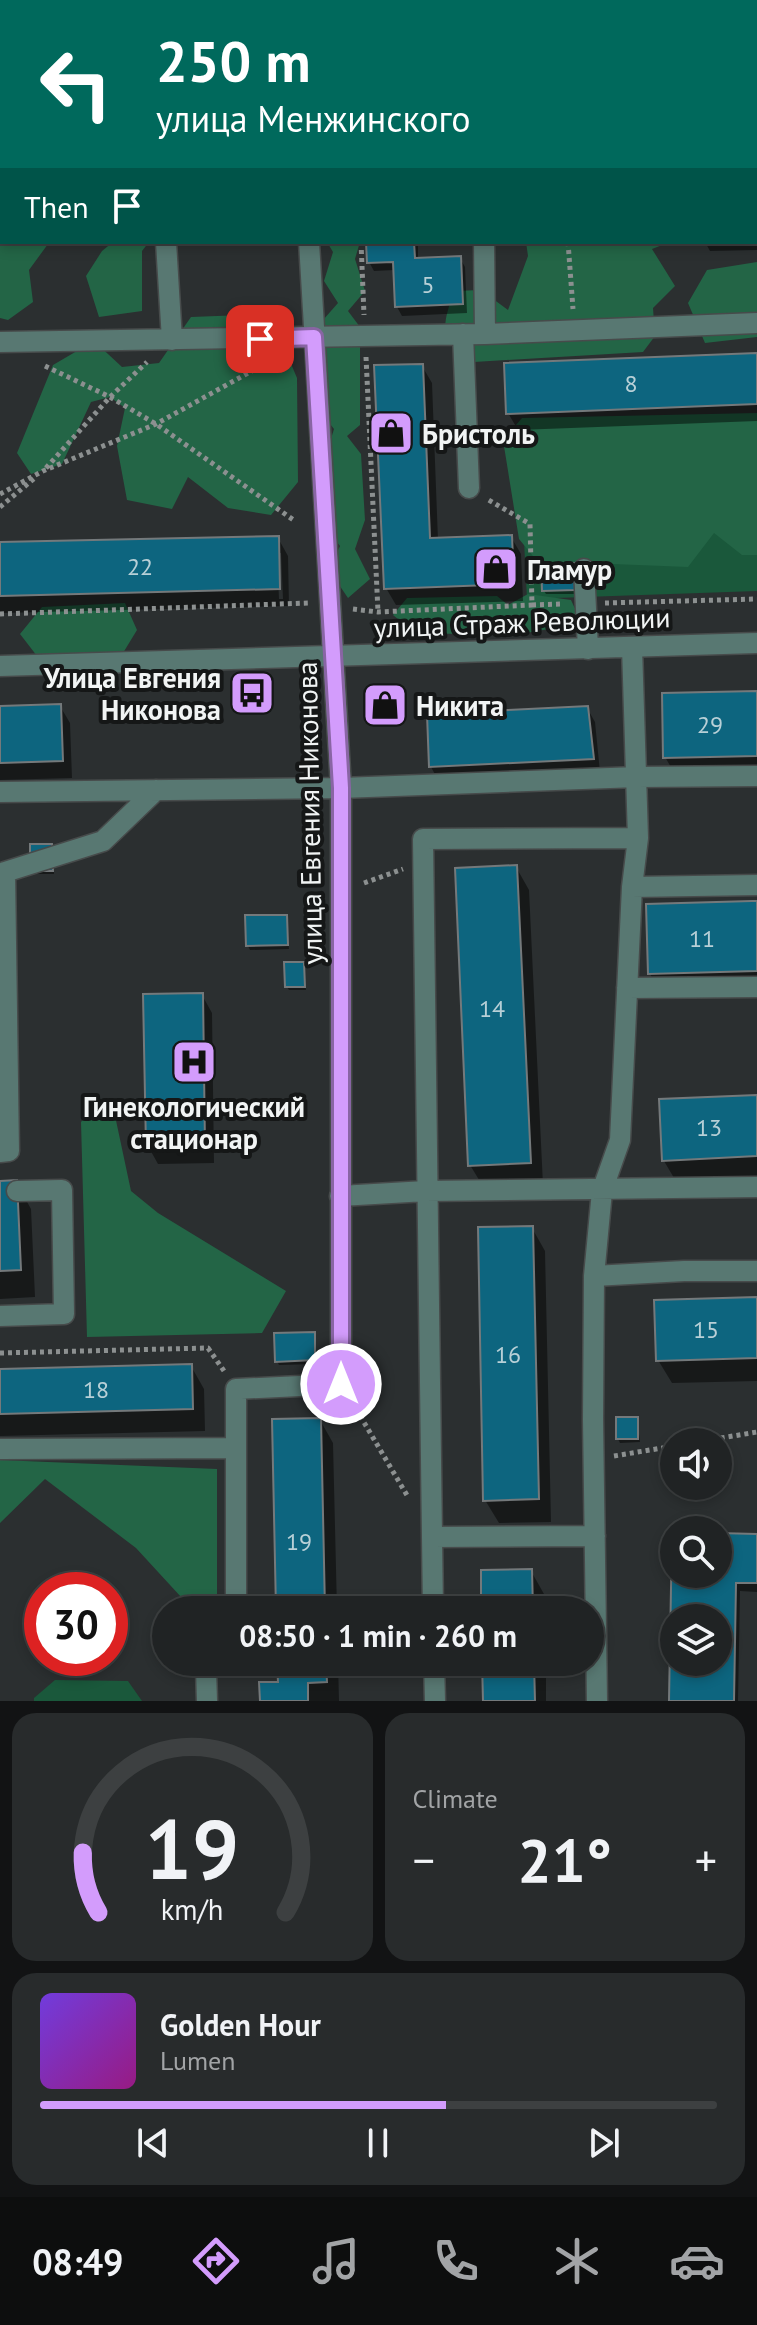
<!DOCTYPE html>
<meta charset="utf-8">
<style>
:root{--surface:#202324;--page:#282b2c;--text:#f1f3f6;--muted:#a2a4a6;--line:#3d4041;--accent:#d39cfc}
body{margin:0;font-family:"PT Sans",sans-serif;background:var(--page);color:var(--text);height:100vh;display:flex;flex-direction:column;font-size:30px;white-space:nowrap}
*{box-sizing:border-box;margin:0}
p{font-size:26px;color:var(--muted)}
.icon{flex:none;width:44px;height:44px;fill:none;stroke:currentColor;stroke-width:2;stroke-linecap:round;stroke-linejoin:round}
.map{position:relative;height:1701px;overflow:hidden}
.sheet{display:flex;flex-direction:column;gap:12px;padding:12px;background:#121314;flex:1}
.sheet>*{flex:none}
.guide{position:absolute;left:0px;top:0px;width:758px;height:244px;box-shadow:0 4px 12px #0003,0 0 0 2px var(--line);background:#00695c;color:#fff;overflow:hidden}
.buttons{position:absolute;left:660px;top:1428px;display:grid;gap:16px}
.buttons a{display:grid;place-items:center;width:72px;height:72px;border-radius:50%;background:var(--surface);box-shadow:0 4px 12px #0003,0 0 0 2px var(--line);font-size:40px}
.speed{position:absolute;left:24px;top:1572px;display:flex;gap:16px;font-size:40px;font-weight:700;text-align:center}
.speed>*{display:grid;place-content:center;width:104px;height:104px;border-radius:50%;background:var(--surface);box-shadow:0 4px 12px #0003,0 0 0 2px var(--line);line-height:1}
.speed .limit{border:12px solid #d22;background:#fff;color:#111}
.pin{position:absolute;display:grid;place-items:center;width:68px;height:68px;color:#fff;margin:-34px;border-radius:16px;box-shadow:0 4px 12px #0006}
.me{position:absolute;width:88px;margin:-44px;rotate:0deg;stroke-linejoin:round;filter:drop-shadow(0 0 6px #0008)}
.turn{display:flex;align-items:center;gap:28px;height:168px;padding:0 24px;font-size:36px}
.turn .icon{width:104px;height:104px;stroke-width:2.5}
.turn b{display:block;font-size:56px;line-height:68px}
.then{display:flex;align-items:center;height:76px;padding:0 24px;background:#0003;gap:16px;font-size:30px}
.big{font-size:60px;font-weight:700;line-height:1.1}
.sheet .tile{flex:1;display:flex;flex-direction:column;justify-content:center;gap:12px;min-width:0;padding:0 28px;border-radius:24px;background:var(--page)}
.sheet .dial{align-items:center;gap:0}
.dial svg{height:208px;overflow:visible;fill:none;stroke:var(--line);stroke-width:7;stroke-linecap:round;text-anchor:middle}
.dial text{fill:var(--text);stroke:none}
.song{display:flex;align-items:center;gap:24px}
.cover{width:96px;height:96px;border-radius:12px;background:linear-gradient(135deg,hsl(260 70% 55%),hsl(310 70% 35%))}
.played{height:8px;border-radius:4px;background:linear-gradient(90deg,var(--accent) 60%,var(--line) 60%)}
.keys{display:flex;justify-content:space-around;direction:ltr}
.heat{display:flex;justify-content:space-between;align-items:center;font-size:44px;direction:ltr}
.sheet .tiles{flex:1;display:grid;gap:12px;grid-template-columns:1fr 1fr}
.tile:last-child{grid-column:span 2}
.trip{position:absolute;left:152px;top:1596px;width:452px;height:80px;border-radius:40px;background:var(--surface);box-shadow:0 4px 12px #0003,0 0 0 2px var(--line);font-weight:700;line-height:80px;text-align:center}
.menu{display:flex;height:128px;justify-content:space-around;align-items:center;background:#0d0e0e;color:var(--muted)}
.menu .icon{width:56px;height:56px}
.menu .selected{color:var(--accent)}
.menu b{font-size:36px;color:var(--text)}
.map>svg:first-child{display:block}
.green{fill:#1a583b}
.forest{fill:#236546}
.shadow{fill:#0007;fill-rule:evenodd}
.building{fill:#0d657f;stroke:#74797b;stroke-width:2;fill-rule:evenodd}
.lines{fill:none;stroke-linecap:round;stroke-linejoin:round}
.minor-casing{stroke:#474b4b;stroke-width:23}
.path{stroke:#8c9090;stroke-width:5;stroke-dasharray:4 4;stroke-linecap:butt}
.minor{stroke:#587872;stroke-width:20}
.route-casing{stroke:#8965a4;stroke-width:20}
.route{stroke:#d39cfc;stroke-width:14}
.labels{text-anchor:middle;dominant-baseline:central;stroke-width:8;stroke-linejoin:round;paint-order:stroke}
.number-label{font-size:24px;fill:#b8d0d7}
.poi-label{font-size:28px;font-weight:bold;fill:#f1f4f4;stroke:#151717;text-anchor:start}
.street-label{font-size:28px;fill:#f1f4f4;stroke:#151717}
</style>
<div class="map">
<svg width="757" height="1701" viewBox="0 0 757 1701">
<rect width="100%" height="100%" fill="#2b2f30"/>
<path class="green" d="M757,418V591L527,599L518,425Z
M55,1680L128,1681L142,1701H34V1698Z"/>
<path class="forest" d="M0,188L2,242L48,244L29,270L33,302L8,320L0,318Z
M113,242H149L142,251V311L99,317L86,276L102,251Z
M327,242H360L355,259L365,291L348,311L360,327V425L347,436L361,454L365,520L355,549L370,579L348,598L329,570L340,546L326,528L325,458L334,429L323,415L316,328L338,303L324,281L333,252Z
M526,242H670L652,249L675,286L653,308L655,336L643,352L474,362C439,337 441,330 454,291L481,290L508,310L528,256Z
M757,262V337L705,343L688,303L707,270Z
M270,314L297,378L298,482L271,515L228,508L188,477L172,509L127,500L117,446L125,408L110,397L91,402L62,464L31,474L17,453L53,365L94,341L122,367L159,363L191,317Z
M757,413V555H742L714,533L688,567L537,561L519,539L503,440L522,418Z
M528,594L571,600L577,613L566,626L526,633L515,623L496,633L473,622L460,634L415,633L393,615L407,598L497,596L508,605Z
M125,603L137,630L123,653L37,656L20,634L42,607Z
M95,1107L114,1111L131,1191L158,1213L286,1291L262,1333L87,1337L81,1122Z
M0,1460L217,1469V1610H193L136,1548L45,1479L0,1523Z"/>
<path class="shadow" d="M0,0H25L2,2L0,31Z
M129,0L138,2H108Z
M581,0H608V2H581Z
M756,34L757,250L710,251L705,242H756Z
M0,118H2V146L0,145Z
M368,242H418V260L460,258L465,267L467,313L402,316L397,307L395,270L374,271L369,262Z
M507,242H556V245L509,246Z
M757,355V421L518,430L508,413Z
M422,366L432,383L438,540L511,537L521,554L523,601L396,605L386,588Z
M278,538L288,556L289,606L0,613V544ZM277,553H281L283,599H279Z
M573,565L576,594H546L544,591Z
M757,693V773L675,774L665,757Z
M393,702L395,717L381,716L379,712Z
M60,706L70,723L72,778L0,780V708Z
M587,708L595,722L600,772L438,780L431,767L429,716Z
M54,850V874H35L32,870Z
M516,867L529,890L543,1185L484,1188L470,1165Z
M757,903V994L663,997L650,974Z
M286,917L289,949L250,950L248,946Z
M303,964L306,990H289L287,987Z
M202,995L212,1013L214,1163L158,1164L148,1146Z
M757,1097V1180L677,1183L664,1161Z
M16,1182L31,1209L35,1297L0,1299V1183Z
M532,1228L545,1251L551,1522L499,1523L485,1500Z
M757,1299V1381L672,1383L658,1360Z
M314,1334L317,1364L279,1365L277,1361Z
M191,1366L204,1389L205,1431L0,1436V1371Z
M637,1419L640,1442L620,1443L618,1439Z
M320,1420L333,1443L337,1610H278Z
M718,1535L757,1536V1592L740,1591L738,1701H671L674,1574H718ZM674,1618H718V1662H674Z
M531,1571L544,1594V1610H483Z
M279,1662H338L339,1701H262L280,1683Z
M485,1662H546V1701H485Z"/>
<path class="building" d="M500,0H550V2H500Z
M757,31V233H756V31Z
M366,242H414L415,258L461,256L463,304L395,307L393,262L367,263Z
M757,353V404L506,414L504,363Z
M423,364L430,538L512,535L514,584L384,589L374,365Z
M279,536L280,589L0,596V542Z
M574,563L575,590L542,591L541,564Z
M757,691V756L663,758L662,693Z
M378,699L394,700V713H377Z
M61,704L63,761L0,763V706Z
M588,706L594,759L429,767L427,714Z
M30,844H52L53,871H30Z
M517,865L531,1163L468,1166L455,868Z
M752,901H757V971L648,974L646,904Z
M245,915H287L288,945L246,946Z
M284,962H304L305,987H285Z
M203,993L205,1146L146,1147L143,994Z
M757,1095V1156L662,1161L659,1099Z
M17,1180L21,1270L0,1271V1181Z
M533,1226L539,1499L483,1501L478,1227Z
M757,1297V1358L656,1361L654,1300Z
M315,1332V1360L275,1362L274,1333Z
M192,1364L193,1409L0,1414V1369Z
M616,1417H638V1439H616Z
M321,1418L325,1610H276L272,1419Z
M672,1532H674V1574H718V1533L757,1534V1583H736L734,1701H669ZM674,1618H718V1662H674Z
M532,1569L533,1610H481V1570Z
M277,1662H326L327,1682L308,1683V1701H260L259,1682H278Z
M482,1662H534L535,1701H483Z"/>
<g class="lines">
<g class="minor-casing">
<path id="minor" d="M155,0V2
M297,0V2
M464,0V2
M684,0L685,2
M56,2L58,0
M0,66L2,63
M166,242L172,340
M484,242L485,334
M463,334L469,488
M0,342L485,334L757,323
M584,569L588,649
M0,666L757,643
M0,792L341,788L637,777L757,776
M632,887L757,885
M627,988L757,987
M0,1152L9,1151L5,872L103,841L156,790
M340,1196L426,1191L757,1187
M594,1276L684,1271H757
M0,1316L64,1314L62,1190L17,1191
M0,1449L236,1448
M432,1537L423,839L638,838
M236,1610V1389L341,1384V788L309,242
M433,1610L432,1537L595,1536
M434,1662L435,1701
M207,1701L206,1669L212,1662
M597,1701L593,1419L594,1276L602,1191L620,1140L632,887L638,838L632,647"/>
</g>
<path class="path" d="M351,0V2
M740,0L743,2
M712,2L714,0
M756,12L757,13
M361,242L364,315
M568,242L573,309
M366,357L378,612
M45,366L110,397L156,424L295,521
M46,468L110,397L147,362
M0,494L43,471L156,424L268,362
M0,507L36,477
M605,603L757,599
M532,605L563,604
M353,609L378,612L532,605L530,524L487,499
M0,614L308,603
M364,883L403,869
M0,1353L208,1348L224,1371
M352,1402L408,1497
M697,1442L757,1432
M614,1456L674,1446"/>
<use href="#minor" class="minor"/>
</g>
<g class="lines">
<g class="route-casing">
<path id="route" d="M260,339L314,337L341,788V1384"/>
</g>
<use href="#route" class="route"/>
</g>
<defs>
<g id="shop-square" transform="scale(2.3)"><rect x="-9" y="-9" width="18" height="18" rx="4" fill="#d39cfc" stroke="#151717"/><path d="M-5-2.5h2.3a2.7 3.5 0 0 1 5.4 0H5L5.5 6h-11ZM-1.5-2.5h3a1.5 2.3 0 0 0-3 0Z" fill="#111"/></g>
<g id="bus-square" transform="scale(2.3)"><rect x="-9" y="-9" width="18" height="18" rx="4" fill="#d39cfc" stroke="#151717"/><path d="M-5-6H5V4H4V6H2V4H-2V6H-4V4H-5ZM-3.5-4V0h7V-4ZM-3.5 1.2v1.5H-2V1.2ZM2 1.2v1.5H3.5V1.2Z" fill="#111"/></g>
<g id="hospital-square" transform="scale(2.3)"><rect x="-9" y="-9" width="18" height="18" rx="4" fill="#d39cfc" stroke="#151717"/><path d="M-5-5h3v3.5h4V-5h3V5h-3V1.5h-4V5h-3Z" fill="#111"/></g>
</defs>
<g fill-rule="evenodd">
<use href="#shop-square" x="391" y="433"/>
<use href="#shop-square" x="496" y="569"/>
<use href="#bus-square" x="252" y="693"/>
<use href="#shop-square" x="385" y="705"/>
<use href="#hospital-square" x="194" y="1062"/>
</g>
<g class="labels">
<g class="number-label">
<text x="428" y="284">5</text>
<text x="631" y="383">8</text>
<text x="140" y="566">22</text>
<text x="710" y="724">29</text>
<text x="702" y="938">11</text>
<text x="492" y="1008">14</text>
<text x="709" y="1127">13</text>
<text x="706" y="1329">15</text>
<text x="508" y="1354">16</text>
<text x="96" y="1389">18</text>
<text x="299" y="1541">19</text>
</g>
<g class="poi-label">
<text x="422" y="433">Бристоль</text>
<text x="527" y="569">Гламур</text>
<text x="221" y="677" text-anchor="end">Улица Евгения<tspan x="221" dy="32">Никонова</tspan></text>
<text x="416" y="705">Никита</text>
<text x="194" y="1106" text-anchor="middle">Гинекологический<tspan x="194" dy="32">стационар</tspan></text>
</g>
<g class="street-label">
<text transform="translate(522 622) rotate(-2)">улица Страж Революции</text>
<text transform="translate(309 813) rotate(-91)">улица Евгения Никонова</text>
</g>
</g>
</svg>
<div class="buttons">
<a><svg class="icon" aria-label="sound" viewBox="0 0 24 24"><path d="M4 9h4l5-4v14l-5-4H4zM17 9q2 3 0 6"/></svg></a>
<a><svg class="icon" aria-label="search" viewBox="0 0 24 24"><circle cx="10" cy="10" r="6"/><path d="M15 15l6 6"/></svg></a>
<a><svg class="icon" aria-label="layers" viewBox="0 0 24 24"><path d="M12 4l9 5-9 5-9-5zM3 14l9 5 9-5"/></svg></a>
</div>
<div class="speed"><div class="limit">30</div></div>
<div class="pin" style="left:260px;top:339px;background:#d93025"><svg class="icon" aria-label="arrive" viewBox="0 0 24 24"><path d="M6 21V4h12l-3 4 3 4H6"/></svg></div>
<svg class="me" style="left:341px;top:1384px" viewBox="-20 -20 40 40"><circle r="17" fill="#d39cfc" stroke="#fff" stroke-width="3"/><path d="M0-11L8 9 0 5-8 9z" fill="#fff"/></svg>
<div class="trip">08:50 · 1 min · 260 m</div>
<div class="guide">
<div class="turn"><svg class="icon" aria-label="left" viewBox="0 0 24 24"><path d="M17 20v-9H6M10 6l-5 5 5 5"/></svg><div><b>250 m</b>улица Менжинского</div></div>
<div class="then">Then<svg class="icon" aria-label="arrive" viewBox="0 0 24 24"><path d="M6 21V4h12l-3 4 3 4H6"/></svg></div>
</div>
</div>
<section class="sheet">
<div class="tiles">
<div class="tile dial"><svg viewBox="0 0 100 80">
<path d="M14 69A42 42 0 1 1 86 69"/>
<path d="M14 69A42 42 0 0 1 8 46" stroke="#d39cfc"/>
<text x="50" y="56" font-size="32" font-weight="700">19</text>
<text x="50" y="72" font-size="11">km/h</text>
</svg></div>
<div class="tile"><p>Climate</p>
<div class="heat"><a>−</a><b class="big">21°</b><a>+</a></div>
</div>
<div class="tile">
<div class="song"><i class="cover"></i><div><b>Golden Hour</b><p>Lumen</p></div></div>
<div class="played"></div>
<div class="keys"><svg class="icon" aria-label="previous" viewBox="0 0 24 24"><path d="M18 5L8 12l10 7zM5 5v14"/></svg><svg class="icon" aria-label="pause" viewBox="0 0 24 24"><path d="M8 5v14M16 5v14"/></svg><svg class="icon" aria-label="next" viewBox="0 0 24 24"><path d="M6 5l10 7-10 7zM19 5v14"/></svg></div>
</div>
</div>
</section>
<nav class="menu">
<b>08:49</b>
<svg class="icon selected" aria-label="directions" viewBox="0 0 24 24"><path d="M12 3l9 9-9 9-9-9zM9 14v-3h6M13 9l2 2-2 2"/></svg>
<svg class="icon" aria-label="music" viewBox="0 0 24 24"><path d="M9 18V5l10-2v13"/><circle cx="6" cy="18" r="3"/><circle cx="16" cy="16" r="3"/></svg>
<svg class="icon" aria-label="phone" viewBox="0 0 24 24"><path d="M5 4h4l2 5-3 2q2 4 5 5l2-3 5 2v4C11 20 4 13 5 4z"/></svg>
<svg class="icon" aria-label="climate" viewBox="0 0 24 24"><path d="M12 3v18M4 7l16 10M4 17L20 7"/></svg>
<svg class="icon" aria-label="car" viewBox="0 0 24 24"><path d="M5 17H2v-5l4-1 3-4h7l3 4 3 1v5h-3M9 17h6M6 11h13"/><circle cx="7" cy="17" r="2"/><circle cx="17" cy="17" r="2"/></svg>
</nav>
